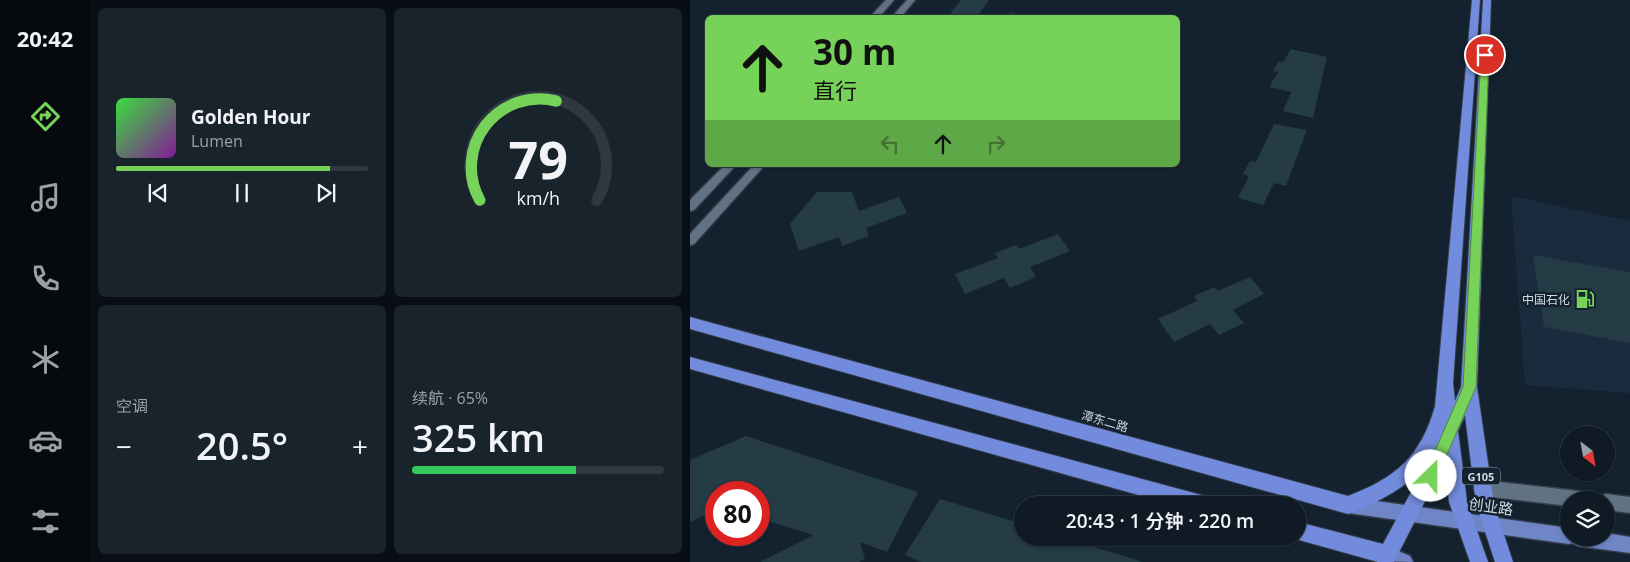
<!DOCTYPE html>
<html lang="zh">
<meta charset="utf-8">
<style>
:root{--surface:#0f1a24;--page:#18232c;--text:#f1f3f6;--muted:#9ba1a6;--line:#2f3841;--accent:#77d259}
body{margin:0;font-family:"Open Sans","Noto Sans SC",sans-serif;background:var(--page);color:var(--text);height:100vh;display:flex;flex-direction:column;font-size:19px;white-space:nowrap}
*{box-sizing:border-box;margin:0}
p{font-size:16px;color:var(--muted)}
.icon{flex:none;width:28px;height:28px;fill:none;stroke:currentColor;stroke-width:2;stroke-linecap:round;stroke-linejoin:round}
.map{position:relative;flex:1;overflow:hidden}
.details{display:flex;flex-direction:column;gap:8px;padding:8px;background:#080e14;width:600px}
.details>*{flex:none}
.guide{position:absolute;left:15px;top:15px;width:475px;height:152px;border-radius:8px;box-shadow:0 1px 4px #0004,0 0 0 1px var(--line);background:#77d259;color:#111;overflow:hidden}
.needle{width:32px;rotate:149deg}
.tools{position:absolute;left:870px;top:426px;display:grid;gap:10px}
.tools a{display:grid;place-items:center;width:55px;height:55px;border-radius:50%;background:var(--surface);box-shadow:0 1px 4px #0004,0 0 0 1px var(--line);font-size:25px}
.speed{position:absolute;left:15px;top:481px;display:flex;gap:10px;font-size:25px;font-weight:700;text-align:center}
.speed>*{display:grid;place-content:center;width:65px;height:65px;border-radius:50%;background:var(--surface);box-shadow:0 1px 4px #0004,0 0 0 1px var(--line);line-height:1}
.speed .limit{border:8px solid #d22;background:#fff;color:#111}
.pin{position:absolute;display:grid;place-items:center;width:42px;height:42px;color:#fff;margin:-21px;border:2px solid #fff;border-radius:50%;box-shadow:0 1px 5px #0007}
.me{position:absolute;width:55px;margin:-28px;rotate:23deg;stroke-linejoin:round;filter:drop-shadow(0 0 4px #0008)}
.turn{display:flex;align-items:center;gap:18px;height:105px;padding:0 25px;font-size:22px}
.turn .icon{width:65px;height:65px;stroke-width:2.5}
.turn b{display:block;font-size:35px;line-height:42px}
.lanes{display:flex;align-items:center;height:48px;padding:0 25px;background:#0003;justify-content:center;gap:25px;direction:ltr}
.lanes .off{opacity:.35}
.big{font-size:38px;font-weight:600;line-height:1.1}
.details .widget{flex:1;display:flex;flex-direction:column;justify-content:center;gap:8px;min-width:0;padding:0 18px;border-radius:8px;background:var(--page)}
.details .dial{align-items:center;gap:0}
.dial svg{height:130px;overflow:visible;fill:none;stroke:var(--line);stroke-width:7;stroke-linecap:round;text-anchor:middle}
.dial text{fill:var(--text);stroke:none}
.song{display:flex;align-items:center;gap:15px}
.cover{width:60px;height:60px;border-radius:8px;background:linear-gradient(135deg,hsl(120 70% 55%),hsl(290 70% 35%))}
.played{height:5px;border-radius:2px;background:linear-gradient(90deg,var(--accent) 85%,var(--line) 85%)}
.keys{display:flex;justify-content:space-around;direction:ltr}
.heat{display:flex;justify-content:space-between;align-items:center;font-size:28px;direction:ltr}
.charge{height:8px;border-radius:4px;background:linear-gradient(90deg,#34c759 65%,var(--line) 0)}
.details .tiles{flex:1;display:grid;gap:8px;grid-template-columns:repeat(2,1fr)}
.trip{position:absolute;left:324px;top:496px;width:292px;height:50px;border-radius:25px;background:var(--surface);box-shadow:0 1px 4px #0004,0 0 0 1px var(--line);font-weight:600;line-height:50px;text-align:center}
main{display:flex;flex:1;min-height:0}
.dock{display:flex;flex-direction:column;width:90px;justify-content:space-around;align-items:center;background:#060a0e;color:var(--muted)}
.dock .icon{width:35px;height:35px}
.dock .on{color:var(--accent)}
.dock b{font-size:22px;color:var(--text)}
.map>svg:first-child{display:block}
.built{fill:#182c3e}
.building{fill:#253b45}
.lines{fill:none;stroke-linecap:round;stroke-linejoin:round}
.tertiary-casing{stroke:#333c48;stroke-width:3}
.primary-casing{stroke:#333c48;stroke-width:3}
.trunk-casing{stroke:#333c48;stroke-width:2}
.tertiary{fill:#617283;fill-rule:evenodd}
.primary{fill:#6e85c6;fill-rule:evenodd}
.trunk{fill:#728bdc;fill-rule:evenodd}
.route{fill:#77d259;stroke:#4d883a}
.labels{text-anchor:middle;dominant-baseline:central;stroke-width:5;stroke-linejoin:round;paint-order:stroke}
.shield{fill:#142230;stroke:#97a1ad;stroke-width:1}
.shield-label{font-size:11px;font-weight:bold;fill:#cfd8e2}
.poi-label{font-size:12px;fill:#cfd8e2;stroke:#142230;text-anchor:end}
.street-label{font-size:12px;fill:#cfd8e2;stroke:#142230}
.near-street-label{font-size:15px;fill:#cfd8e2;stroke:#142230}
</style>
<main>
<nav class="dock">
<b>20:42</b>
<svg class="icon on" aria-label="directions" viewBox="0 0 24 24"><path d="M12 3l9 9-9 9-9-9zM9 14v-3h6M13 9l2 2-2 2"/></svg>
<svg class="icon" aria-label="music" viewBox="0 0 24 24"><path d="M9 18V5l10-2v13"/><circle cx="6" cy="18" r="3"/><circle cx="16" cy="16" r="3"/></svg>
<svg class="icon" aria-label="phone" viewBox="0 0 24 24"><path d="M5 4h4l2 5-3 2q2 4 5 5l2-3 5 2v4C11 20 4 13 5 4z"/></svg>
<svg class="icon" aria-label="climate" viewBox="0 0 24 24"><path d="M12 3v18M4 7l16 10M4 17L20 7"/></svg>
<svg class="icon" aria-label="car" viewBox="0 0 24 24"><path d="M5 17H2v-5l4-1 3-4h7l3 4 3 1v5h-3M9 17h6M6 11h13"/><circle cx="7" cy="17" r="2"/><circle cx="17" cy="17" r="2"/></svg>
<svg class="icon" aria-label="filters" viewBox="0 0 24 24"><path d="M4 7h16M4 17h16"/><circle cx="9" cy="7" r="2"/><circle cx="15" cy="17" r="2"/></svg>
</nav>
<section class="details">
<div class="tiles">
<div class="widget">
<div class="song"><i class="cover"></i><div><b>Golden Hour</b><p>Lumen</p></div></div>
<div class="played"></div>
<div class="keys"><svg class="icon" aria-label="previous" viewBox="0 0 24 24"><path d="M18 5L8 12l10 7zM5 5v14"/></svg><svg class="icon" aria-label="pause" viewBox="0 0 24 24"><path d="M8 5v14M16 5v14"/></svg><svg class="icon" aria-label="next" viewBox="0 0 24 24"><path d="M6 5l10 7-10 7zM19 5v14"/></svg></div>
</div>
<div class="widget dial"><svg viewBox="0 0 100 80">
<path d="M14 69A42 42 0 1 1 86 69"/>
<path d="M14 69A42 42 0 0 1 61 8" stroke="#77d259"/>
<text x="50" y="56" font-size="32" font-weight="700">79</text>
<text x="50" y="72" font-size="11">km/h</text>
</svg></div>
<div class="widget"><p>空调</p>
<div class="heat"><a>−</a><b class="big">20.5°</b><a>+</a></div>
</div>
<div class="widget"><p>续航 · 65%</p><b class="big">325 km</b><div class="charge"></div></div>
</div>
</section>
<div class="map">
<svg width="940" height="562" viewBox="0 0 940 562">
<rect width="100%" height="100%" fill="#142230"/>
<path class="built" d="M821,196L940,221V393L835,385Z"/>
<path class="building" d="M271,0H299L286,18H257Z
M324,12L329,18H305V17Z
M601,49L637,57L623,118L593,111L601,92L579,87L588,72L583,71L589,61L593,62Z
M584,124L617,130L596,186L584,183L573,205L548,198L559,176L553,174L560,161L566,162Z
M127,192H162L169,211L209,197L217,213L176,228L179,236L152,246L149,237L109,251L100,224Z
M368,234L380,251L340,267L346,277L320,288L314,278L275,294L265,274L308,258L305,253L326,245L329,249Z
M843,255L940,272V343L854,327Z
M560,277L574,294L543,310L554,323L529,335L520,324L484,342L468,319L507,301L504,296L524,287L528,291Z
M56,436L228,492L197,552L170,542L175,559L169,562H70L123,535L69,518V492H26V505L23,504V511L0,522V460Z
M250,499L332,524V538H375L453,562H231L215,555Z"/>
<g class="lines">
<g class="tertiary-casing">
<path id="tertiary" d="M196,0H204L188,18H179Z
M217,0H225L210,18H201Z
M35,165H46L4,210L0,211V200Z
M64,165H75L4,244L0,245V234Z
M792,480L896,492L902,494L904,500H879V506L792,496L786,493L784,488L786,483Z
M916,494L940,497V513L916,510V500H909L910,496Z"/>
</g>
<g class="primary-casing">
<path id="primary" d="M658,497L879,528V538H916V533L940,537V553L888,546L882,543L879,544L658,513L652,511L650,505L652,499Z
M697,546L720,556L723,562L691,561L688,555L691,549Z"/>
</g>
<g class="trunk-casing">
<path id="trunk" d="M782,0H790L763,383L765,401L771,387L793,0H801L787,387L804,504L823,562H805L786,504L775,415L768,431L777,502L798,562H780L759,502L755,462L704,562H688L602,538H608V522L693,544L739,459C720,488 689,501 658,514L0,329V317L658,496C705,478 731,457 745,406Z
M0,357L515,496L521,499L524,505H484L0,369Z"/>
</g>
<use href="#tertiary" class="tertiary"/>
<use href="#primary" class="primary"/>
<use href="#trunk" class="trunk"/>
</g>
<path class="route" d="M795,53L799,55L786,387L746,480L741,482L736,480L734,476L773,387L791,55Z"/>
<defs>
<g id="fuel-bare" transform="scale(1.5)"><path d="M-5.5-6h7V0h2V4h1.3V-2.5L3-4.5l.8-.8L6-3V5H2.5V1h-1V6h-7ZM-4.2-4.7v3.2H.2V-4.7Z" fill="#77d259" stroke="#142230" stroke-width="2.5" paint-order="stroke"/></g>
</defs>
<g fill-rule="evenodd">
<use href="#fuel-bare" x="895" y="299"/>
</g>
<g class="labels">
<rect class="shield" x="772" y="467.5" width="38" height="17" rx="4"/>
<g class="shield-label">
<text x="791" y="476">G105</text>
</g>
<g class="poi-label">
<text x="880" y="299">中国石化</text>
</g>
<g class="street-label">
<text transform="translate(415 421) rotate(16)">潭东二路</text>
</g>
<g class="near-street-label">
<text transform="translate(801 506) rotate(8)">创业路</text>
</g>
</g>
</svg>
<div class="tools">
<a><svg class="needle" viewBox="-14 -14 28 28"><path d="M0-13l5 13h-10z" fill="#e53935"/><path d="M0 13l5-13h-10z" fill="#9ba1a6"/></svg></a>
<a><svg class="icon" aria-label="layers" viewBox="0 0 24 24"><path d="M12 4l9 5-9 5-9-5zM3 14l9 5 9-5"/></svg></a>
</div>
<div class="speed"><div class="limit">80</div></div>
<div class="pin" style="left:795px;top:55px;background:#d93025"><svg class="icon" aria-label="arrive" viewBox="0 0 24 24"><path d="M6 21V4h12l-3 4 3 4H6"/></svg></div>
<svg class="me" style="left:741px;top:476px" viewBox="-20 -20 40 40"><circle r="19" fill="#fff"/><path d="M0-13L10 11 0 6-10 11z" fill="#77d259"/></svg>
<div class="trip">20:43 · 1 分钟 · 220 m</div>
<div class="guide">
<div class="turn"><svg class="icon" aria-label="ahead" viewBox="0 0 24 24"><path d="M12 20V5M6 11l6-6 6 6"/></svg><div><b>30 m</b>直行</div></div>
<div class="lanes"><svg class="icon off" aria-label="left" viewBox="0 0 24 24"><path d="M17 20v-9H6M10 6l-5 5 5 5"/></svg><svg class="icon" aria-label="ahead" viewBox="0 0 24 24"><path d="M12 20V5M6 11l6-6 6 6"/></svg><svg class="icon off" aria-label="right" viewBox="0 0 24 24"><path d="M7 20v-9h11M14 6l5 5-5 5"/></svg></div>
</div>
</div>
</main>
